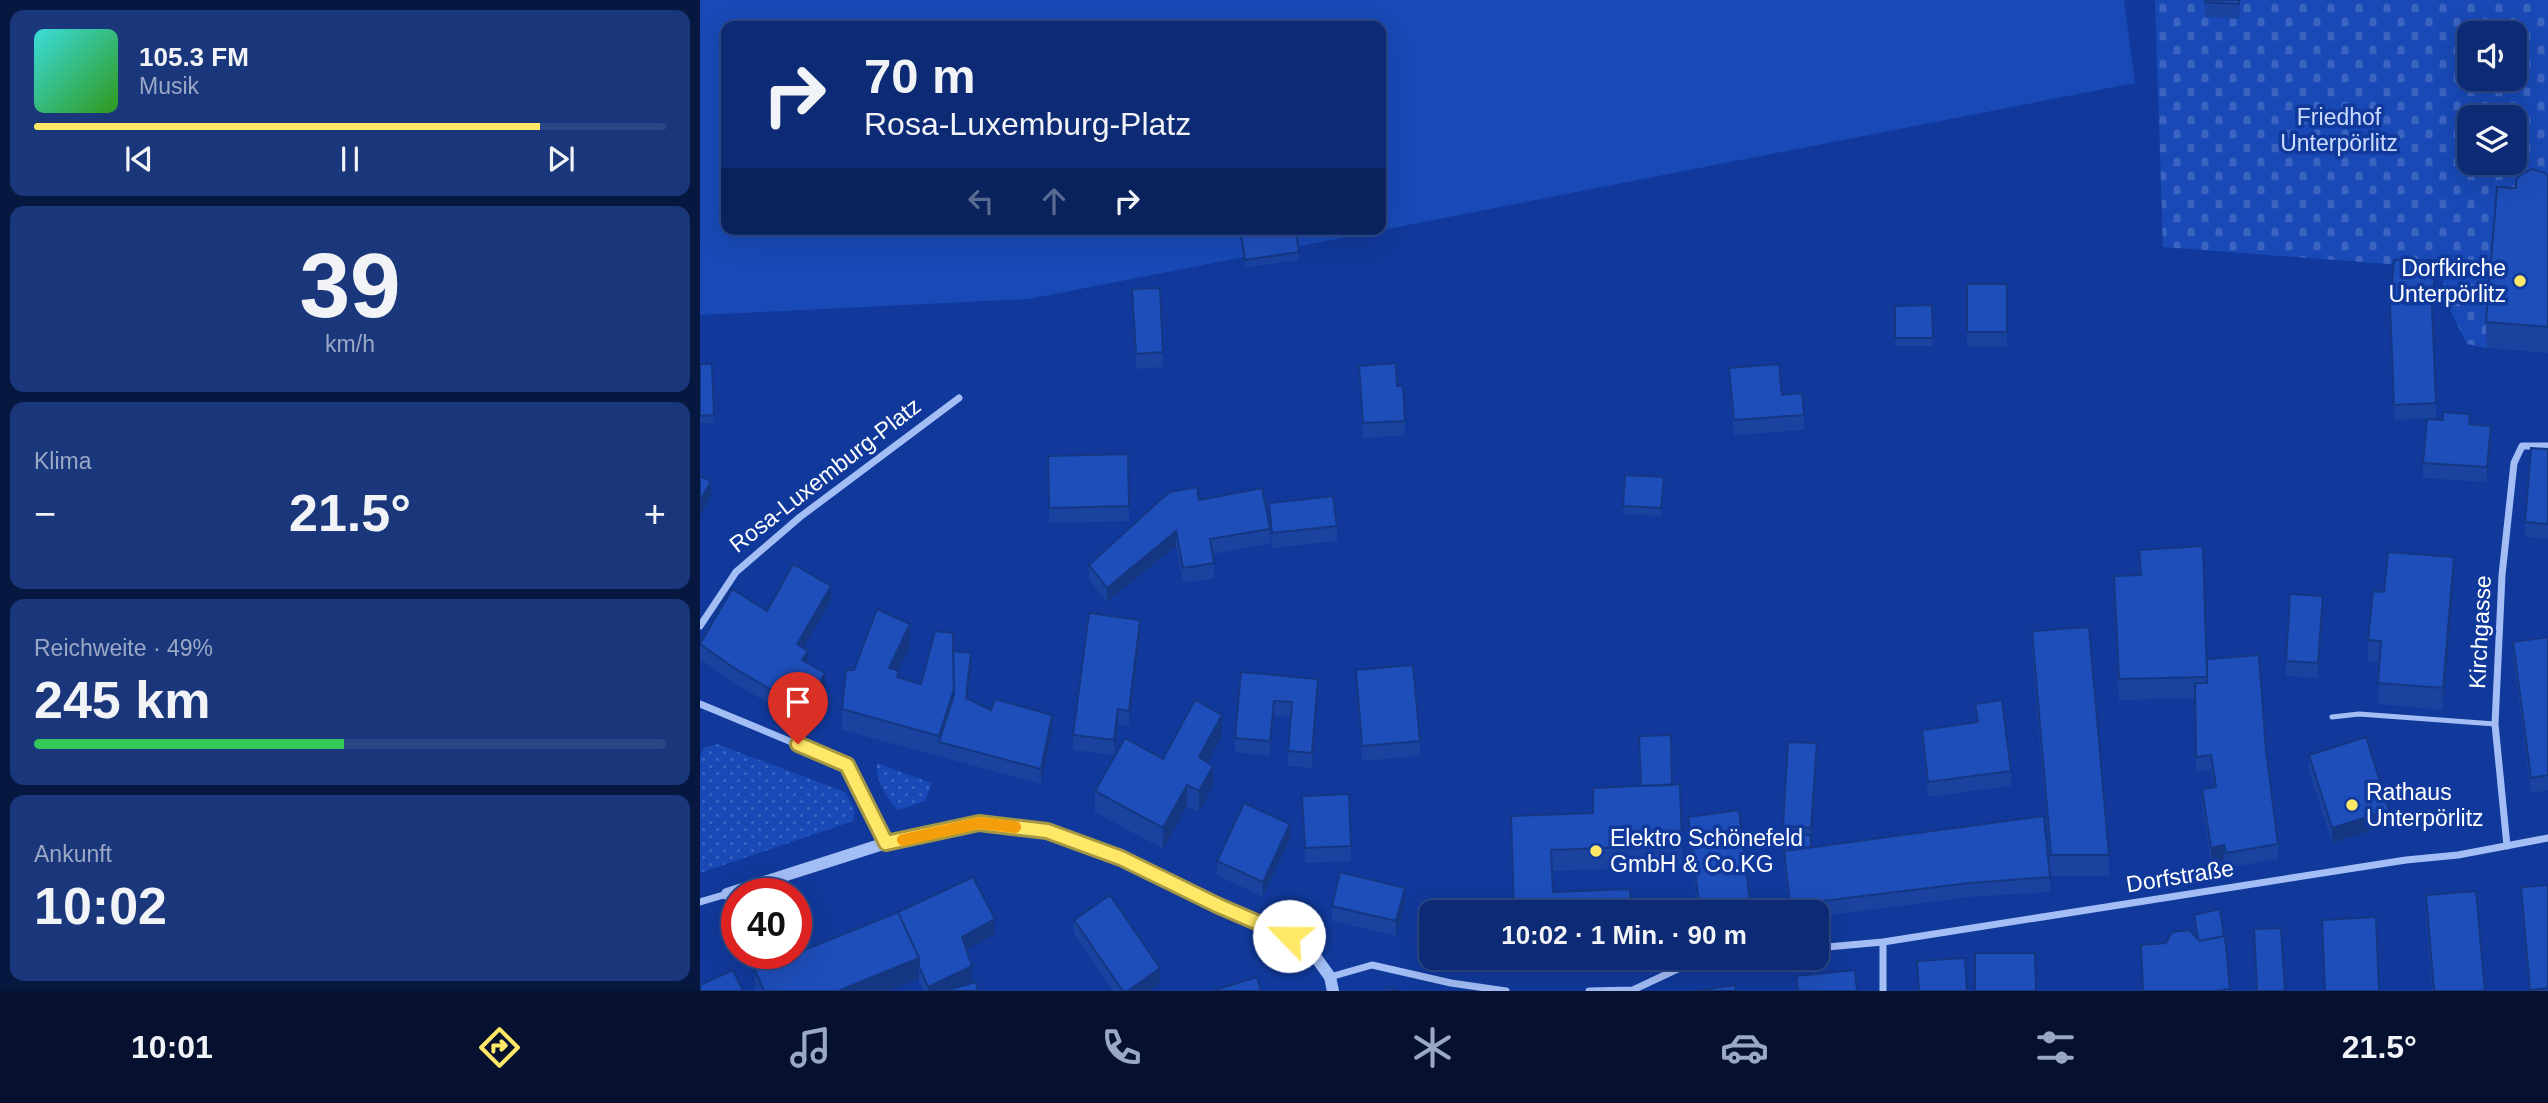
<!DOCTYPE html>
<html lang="de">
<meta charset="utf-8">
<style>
:root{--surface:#0c2b74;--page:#1a377c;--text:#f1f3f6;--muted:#9aa7c5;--line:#2c4786;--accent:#ffe867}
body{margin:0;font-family:Helvetica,sans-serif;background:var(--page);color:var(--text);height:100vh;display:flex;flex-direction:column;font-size:26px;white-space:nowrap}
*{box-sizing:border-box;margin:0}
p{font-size:23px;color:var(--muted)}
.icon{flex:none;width:38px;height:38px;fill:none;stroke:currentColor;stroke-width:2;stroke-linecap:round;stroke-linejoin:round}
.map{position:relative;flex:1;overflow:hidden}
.side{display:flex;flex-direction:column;gap:10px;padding:10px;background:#071840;width:700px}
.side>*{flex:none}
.banner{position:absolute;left:21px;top:21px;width:665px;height:214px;border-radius:14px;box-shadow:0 7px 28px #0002,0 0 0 2px var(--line);background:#0c2b74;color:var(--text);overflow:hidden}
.controls{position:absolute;left:1757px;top:21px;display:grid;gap:14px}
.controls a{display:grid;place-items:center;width:70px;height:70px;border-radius:14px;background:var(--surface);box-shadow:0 7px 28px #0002,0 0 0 2px var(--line);font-size:35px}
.speed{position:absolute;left:21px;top:878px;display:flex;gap:14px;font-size:35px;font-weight:700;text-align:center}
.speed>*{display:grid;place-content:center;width:91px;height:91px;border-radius:50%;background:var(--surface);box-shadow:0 7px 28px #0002,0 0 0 2px var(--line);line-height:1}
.speed .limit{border:10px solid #d22;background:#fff;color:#111}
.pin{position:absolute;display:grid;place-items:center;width:60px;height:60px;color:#fff;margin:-72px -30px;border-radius:50% 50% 50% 0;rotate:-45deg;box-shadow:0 0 7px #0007}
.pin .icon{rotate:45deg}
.me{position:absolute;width:77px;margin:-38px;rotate:293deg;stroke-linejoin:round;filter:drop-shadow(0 0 5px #0008)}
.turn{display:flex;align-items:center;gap:24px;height:147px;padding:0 28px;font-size:32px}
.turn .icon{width:91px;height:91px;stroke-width:2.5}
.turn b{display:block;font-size:49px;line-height:60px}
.lanes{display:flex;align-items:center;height:66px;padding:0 28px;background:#0003;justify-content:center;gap:35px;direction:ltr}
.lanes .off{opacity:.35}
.big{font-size:52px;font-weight:800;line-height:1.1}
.side .card{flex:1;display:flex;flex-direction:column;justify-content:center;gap:10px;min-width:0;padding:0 24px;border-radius:14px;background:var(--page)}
.side .dial{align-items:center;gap:0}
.dial b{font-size:91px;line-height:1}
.song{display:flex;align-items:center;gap:21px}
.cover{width:84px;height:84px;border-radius:10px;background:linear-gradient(135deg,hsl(180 70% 55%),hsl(110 70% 35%))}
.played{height:7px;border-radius:4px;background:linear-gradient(90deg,var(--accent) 80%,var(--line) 80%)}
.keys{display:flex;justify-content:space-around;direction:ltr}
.heat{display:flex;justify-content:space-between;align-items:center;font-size:38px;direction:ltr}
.charge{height:10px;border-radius:5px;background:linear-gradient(90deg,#34c759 49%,var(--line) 0)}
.trip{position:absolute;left:719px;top:900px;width:410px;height:70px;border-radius:14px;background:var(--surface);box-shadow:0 7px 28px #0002,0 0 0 2px var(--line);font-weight:800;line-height:70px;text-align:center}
.tabs{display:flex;height:112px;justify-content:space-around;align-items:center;background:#05112e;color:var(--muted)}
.tabs .icon{width:49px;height:49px}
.tabs .on{color:var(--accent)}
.tabs b{font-size:32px;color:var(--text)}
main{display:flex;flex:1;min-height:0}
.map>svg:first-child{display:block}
.grass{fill:url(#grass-dots)}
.cemetery{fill:url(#cemetery-stones);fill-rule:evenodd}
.garden{fill:#1849b6;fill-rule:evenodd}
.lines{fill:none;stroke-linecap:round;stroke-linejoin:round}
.service{stroke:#a3bdf5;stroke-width:5}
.minor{stroke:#a3bdf5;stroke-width:7}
.tertiary{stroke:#a3bdf5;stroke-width:12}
.wall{fill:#1a43a0}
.shaded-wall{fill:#153782}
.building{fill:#1e4eba;stroke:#153782;stroke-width:2}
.route-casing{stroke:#a69743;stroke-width:18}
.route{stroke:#ffe867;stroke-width:12}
.slow{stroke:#f59e0b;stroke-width:12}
.poi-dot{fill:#ffe867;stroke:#10399b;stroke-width:2.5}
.labels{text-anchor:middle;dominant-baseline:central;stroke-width:7;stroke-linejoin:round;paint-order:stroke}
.park-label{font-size:23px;fill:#ccdcfe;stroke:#10399b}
.poi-label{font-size:23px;fill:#fff;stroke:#10399b;text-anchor:start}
.street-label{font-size:23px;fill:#fff;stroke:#10399b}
</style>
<main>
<section class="side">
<div class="card">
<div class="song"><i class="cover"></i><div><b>105.3 FM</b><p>Musik</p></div></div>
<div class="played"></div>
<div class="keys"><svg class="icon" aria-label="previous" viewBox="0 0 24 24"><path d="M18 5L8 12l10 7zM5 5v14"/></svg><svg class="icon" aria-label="pause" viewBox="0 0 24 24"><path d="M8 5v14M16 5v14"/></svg><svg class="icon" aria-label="next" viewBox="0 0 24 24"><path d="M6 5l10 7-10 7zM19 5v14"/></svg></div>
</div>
<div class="card dial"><b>39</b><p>km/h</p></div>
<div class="card"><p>Klima</p>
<div class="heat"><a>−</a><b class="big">21.5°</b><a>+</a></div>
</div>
<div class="card"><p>Reichweite · 49%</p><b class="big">245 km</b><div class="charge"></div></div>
<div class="card"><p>Ankunft</p><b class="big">10:02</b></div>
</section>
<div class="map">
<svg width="1848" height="991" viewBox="0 0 1848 991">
<defs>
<pattern id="grass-dots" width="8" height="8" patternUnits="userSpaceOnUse" patternTransform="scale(1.75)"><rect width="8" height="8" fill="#1849b6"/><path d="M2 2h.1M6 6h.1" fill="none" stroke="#3b64c1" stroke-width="1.8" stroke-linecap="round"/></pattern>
<pattern id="cemetery-stones" width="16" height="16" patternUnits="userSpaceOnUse" patternTransform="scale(1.75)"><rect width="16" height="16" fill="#1849b6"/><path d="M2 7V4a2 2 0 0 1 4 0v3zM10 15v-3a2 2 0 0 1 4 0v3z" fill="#3b64c1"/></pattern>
</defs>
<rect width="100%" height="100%" fill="#10399b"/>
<path class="grass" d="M17,744L145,792L155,810L153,821L0,873V756L3,748Z
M177,763L232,783L225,801L198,810C187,799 175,780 177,763Z"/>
<path class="cemetery" d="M1455,0H1848V202L1797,214L1786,348L1767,344L1745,300L1742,268L1463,247ZM1769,33H1815V79H1769ZM1769,117H1815V163H1769Z"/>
<path class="garden" d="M0,0H1424L1435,83L329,299L0,315ZM26,26H681V229H26Z"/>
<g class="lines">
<path class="service" d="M1632,717L1659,714L1795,724"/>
<path class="minor" d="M0,626L36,572L100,517L259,398
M0,704L147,765L186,843
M1807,846L1795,724L1802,575L1814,463L1822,446H1848
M0,902L27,894
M1183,942V991
M1116,948L1183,942L1706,860L1758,855L1848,838
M630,977L672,965L751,983L806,991
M889,991L933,990L984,966L1027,957"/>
<path class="tertiary" d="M27,894L186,843L279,823L347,831L421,858L519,906L589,936L615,956L630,977L633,991"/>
</g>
<path class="wall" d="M1505,0H1540L1539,19L1505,17Z
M1848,176V353L1786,348V322L1816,188Z
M539,229H596L599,260L545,267Z
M1736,275L1732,315L1736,418L1694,420L1690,306Z
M1267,284H1307V347H1267Z
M432,289L463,352V367L436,369Z
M1232,305L1233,346H1195V306Z
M0,364H12L14,423H0Z
M659,366L697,386L705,421V435L663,438Z
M1029,368L1082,395L1104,415V430L1034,435L1029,383Z
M1743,420L1770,424L1791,441L1787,482L1723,478V463Z
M1848,449V539L1825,537V522Z
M428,454L429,521L349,523L348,456Z
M925,475L964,485L961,516L923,514Z
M499,500L570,529V544L512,554L514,563V578L483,583L476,546L407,602L389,580V565Z
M569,503L637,526V541L572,548Z
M1439,550L1507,659L1566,750L1578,844V859L1526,868L1524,860L1511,863L1502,804V789L1514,787L1511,770L1496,772L1495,698L1419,700L1414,597V576L1439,575Z
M1754,578L1743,710L1678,704L1679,662L1668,661V640L1684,592Z
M131,600L103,648L108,663L125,688L104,724L34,683L0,659V643L67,611Z
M1623,611L1618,678L1586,676V661Z
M1332,631L1409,855V876H1351L1332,652Z
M440,635L429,726L418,724L414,755L373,750V735Z
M1848,637V790L1831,793L1813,656V642Z
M210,646L198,671L199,678L221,684L253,651L271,668L268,699L291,710L352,730L341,784L142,730V709L154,670Z
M656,670L720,741V756L662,761L656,685Z
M541,672L618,693L612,768L588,766V751L591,717L574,716L570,756L535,752V738Z
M1275,704L1311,771V786L1228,797L1222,745V730L1276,723Z
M522,736L507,762L513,787L499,812L487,806L463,849L395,812V791L463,759Z
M1609,755L1689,825L1632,843L1609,770Z
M1117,758L1111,847L1350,877V892L1269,897L1116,917V912H1089L1084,866L1083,826Z
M972,785L982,845V866L852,871L853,892L931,912H813L811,816L893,813Z
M602,796L651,846V861L605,863Z
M988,817L1051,909V912H998L988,832Z
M590,839L563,897L517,875V861Z
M1848,885V991H1829L1821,902V887Z
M1726,895L1785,991H1732L1726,917Z
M705,903L696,936L632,921V906Z
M1494,915L1525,936L1530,991H1442L1466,943L1496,937L1494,923Z
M374,920L460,983L449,991H413L374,934Z
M295,934L266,949L272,981L260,987L278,991H224L218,979L189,991H55V970Z
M815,957H932V965L815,970Z"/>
<path class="shaded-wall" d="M1736,260V275L1732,319V305Z
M1791,426V441L1787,482V467Z
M11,481V496L0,516V501Z
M476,531V546L407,602V588Z
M1754,557V578L1743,710V688Z
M131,586V600L97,659V644Z
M1623,596V611L1618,678V663Z
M440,620V635L429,726V711Z
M210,624V646L189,690V668Z
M108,651V665L102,660Z
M271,653V668L266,713V698Z
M125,673V688L104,724V709Z
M618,679V693L612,768V753Z
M254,689V710L239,742V736Z
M574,701V716L570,756V741Z
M418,709V724L414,755V740Z
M352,715V730L341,784V769Z
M522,715V736L499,779V757Z
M1117,743V758L1111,843V828Z
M513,766V787L499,812V791Z
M487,785V806L463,849V828Z
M1689,810V825L1632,843V828Z
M590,824V839L563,897V882Z
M1524,845V860L1511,863V848Z
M705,888V903L696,936V921Z
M295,919V934L262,952V937Z
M219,958V979L189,991H138Z
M272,966V981L250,991H228V987Z
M460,968V983L449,991H428Z"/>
<path class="building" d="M1505,0H1539V4L1505,2Z
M1832,169L1845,173L1848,176V327L1786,322L1797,187L1816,188V180L1820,175Z
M540,229H596L599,252L545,260Z
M1694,260H1736L1732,305L1736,403L1694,405L1690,306Z
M1267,284H1307V332H1267Z
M460,288L463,352L436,354L432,289Z
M1232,305L1233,338H1195V306Z
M696,363L697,386H703L705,421L663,423L659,366Z
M0,364H12L14,415L0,416Z
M1079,364L1082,395L1102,393L1104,415L1034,420L1029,368Z
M1743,412L1770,414L1769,424L1791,426L1787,467L1723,463L1727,419L1743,420Z
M1831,448L1848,449V524L1825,522Z
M428,454L429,506L349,508L348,456Z
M925,475L964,477L961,508L923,506Z
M0,476L11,481L0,501Z
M497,487L499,500L562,488L570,529L510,539L514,563L483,568L476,531L407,588L389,565L469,492Z
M633,496L637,526L572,533L569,503Z
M1503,546L1507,677L1419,679L1414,576L1441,575L1439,550Z
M1688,552L1754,557L1743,688L1678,683L1681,641L1668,640L1673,591L1684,592Z
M93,564L131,586L97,644L108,651L102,660L125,673L104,709L34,668L0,644L32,589L67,611Z
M1590,594L1623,596L1618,663L1586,661Z
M177,609L210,624L189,668L199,671L197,677L221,684L235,631L253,633L254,689L239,736L142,709L146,670H154Z
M389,613L440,620L429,711L418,709L414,740L373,735Z
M1389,627L1409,855H1351L1332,631Z
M1848,637V775L1831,778L1813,642Z
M253,651L271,653L266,698L291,710L295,699L352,715L341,769L239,742L254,695Z
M1559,655L1566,750L1578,844L1526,853L1524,845L1511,848L1502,789L1516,787L1511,755L1496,757L1495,683H1507V659Z
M713,665L720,741L662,746L656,670Z
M541,672L618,679L612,753L588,751L592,702L574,701L570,741L535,738Z
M495,700L522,715L499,757L513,766L499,791L487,785L463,828L395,791L425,738L463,759Z
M1302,700L1311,771L1228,782L1222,730L1278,722L1275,704Z
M971,735L972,785L941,786L939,736Z
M1666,737L1689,810L1632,828L1609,755Z
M1088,742L1117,743L1111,828L1083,826Z
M980,784L982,845L851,850L853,892L930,889L931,912H814L811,816L893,813V788Z
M649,794L651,846L605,848L602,796Z
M544,803L590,824L563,882L517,861Z
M1039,810L1051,909L1025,912H1000L988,817Z
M1344,816L1350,877L1269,883L1090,905L1084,851Z
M1083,834L1111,835V847L1084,851V858Z
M640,872L705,888L696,921L632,906Z
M273,877L295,919L262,937L272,966L228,987L219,966V958L198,912Z
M1848,885V988L1830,990L1821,887Z
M1776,891L1785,991H1734L1726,895Z
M410,895L460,968L428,991H423L374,920Z
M1520,909L1524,936L1500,941L1498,939L1494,915Z
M198,912L219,958L138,991H64L55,970Z
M1676,917L1679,991H1625L1622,920Z
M1581,928L1585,991H1557L1554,929Z
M1489,930L1500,941L1525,936L1530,989L1515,991H1443L1441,945L1466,943L1472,932Z
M1275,953H1335L1336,991H1275Z
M1265,958L1267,991H1219L1217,961Z
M33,970L43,991H0V985Z
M1155,970L1157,991H1098L1096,976Z
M557,977L561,991H512Z
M276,982L278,991H244Z
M1035,985L1036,991H995Z
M687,987L699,991H686Z"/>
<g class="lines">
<g class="route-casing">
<path id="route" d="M98,744L147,765L186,843L279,823L347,831L421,858L519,906L589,936"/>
</g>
<use href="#route" class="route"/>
<path class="slow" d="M203,840L279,823L315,827"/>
</g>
<g class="poi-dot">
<circle cx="1820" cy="281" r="7"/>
<circle cx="1652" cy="805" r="7"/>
<circle cx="896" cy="851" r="7"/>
</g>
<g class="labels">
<g class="park-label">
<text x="1639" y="117">Friedhof<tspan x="1639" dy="26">Unterpörlitz</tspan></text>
</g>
<g class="poi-label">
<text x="1806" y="268" text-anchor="end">Dorfkirche<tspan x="1806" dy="26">Unterpörlitz</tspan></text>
<text x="1666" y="792">Rathaus<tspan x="1666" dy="26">Unterpörlitz</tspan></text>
<text x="910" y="838">Elektro Schönefeld<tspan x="910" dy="26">GmbH &amp; Co.KG</tspan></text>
</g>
<g class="street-label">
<text transform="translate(125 475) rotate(-38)">Rosa-Luxemburg-Platz</text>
<text transform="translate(1780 632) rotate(-87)">Kirchgasse</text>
<text transform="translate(1480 876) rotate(-9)">Dorfstraße</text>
</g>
</g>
</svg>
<div class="controls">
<a><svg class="icon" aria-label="sound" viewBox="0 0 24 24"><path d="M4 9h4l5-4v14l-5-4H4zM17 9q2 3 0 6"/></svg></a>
<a><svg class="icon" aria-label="layers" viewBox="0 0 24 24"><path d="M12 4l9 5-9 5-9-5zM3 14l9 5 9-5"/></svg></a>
</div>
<div class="speed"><div class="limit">40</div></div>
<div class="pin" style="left:98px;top:744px;background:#d93025"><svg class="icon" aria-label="arrive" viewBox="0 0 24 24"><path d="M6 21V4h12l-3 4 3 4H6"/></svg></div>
<svg class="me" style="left:589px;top:936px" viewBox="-20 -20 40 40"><circle r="19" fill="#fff"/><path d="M0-13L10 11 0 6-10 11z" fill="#ffe867"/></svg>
<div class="trip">10:02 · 1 Min. · 90 m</div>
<div class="banner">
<div class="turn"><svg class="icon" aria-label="right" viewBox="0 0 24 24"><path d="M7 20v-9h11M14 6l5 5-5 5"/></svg><div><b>70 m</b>Rosa-Luxemburg-Platz</div></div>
<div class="lanes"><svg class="icon off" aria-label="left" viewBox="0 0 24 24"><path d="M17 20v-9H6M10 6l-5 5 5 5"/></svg><svg class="icon off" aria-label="ahead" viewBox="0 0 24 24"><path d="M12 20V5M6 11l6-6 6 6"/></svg><svg class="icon" aria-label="right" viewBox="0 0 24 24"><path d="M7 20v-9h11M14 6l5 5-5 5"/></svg></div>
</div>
</div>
</main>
<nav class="tabs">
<b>10:01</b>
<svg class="icon on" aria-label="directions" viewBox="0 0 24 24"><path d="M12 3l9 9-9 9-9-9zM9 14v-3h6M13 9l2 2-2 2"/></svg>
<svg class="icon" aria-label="music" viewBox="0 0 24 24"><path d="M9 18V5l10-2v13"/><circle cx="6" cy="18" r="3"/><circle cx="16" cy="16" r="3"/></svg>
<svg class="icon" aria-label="phone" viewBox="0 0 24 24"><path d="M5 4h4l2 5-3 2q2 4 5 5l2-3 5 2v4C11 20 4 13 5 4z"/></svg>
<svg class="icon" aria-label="climate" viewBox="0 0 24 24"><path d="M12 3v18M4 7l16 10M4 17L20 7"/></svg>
<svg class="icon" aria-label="car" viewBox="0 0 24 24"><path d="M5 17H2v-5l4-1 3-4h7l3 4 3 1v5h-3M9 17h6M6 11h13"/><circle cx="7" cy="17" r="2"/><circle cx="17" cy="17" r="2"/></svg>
<svg class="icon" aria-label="filters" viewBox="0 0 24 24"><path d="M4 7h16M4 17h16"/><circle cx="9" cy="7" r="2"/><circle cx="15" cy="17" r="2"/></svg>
<b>21.5°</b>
</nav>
